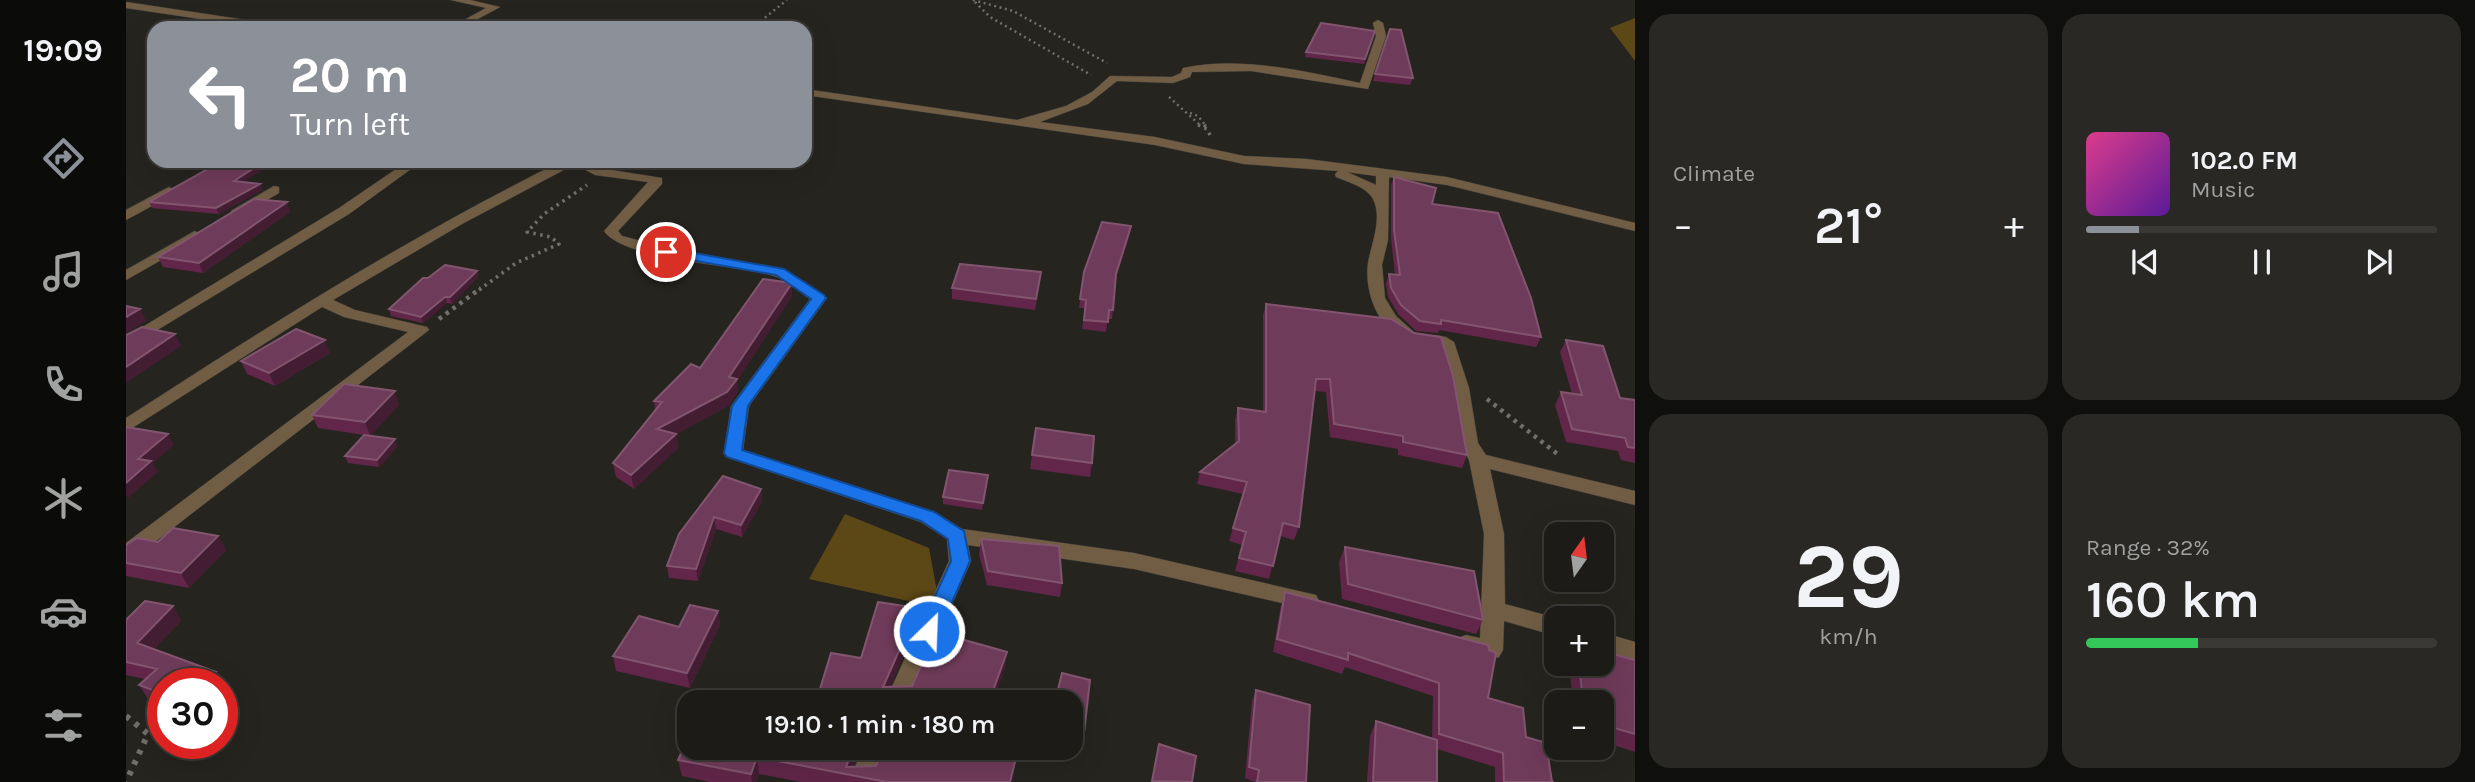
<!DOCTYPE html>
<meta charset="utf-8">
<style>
:root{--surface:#1c1b17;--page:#292824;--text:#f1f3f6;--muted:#a0a1a1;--line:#3a3936;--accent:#8c9099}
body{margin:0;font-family:Karla,sans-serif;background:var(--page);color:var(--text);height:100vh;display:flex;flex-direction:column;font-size:26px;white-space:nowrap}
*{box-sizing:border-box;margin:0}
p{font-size:23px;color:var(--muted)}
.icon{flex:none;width:38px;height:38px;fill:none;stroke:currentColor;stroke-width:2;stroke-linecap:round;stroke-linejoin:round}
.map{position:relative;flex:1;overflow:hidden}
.panel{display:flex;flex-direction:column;gap:14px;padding:14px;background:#0f0f0d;width:840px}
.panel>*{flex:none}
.hud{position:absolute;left:21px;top:21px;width:665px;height:147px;border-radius:21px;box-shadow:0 7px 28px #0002,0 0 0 2px var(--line);background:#8c9099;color:#fff;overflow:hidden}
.needle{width:46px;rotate:14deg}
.buttons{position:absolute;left:1418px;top:522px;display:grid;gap:14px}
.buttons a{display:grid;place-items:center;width:70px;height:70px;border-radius:14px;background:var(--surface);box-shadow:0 7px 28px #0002,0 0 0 2px var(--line);font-size:35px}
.speed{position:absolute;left:21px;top:668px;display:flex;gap:14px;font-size:35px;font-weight:700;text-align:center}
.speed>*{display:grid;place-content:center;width:91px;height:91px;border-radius:50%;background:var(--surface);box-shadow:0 7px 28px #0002,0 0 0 2px var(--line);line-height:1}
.speed .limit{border:10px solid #d22;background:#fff;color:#111}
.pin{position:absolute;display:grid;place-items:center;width:60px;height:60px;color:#fff;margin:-30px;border:4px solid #fff;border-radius:50%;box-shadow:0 2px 7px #0007}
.me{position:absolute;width:77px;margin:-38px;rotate:24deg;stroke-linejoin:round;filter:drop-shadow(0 0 5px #0008)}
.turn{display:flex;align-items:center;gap:24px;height:147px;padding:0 28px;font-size:32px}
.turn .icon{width:91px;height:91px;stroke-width:2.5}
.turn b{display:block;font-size:49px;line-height:60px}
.big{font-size:52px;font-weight:600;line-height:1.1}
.panel .widget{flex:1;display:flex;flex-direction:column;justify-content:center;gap:10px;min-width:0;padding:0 24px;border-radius:21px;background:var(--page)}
.panel .dial{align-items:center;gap:0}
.dial b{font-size:91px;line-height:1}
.song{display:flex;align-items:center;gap:21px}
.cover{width:84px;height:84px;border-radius:10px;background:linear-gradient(135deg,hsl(330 70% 55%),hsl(270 70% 35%))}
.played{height:7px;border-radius:4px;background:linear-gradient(90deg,var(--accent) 15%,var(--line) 15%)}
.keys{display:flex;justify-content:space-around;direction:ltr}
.heat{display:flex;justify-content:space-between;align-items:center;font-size:38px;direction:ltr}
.charge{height:10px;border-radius:5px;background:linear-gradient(90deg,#34c759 32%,var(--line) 0)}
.panel .tiles{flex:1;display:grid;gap:14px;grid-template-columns:repeat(2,1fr)}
.trip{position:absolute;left:551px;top:690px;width:406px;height:70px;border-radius:21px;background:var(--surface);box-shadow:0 7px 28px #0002,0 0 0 2px var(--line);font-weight:600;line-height:70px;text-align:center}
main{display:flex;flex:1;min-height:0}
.tab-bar{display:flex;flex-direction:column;width:126px;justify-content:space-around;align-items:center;background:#0b0b09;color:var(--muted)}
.tab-bar .icon{width:49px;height:49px}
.tab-bar .current{color:var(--accent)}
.tab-bar b{font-size:32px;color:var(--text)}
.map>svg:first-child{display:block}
.green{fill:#5c4816}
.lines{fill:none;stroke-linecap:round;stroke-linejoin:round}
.minor-casing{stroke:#413f3a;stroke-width:1}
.path-far3{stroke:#716f6a;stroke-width:2.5;stroke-dasharray:2 3.5;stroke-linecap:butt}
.path-far2{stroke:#716f6a;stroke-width:3.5;stroke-dasharray:2.5 4.5;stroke-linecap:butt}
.path-far1{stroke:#716f6a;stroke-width:4.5;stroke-dasharray:3.5 5;stroke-linecap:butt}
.path{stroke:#716f6a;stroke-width:6;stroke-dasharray:4.5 7;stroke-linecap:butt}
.minor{fill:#715d44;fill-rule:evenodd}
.wall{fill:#612649}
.shaded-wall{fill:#431d32}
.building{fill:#6f3b5a;stroke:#82556f;stroke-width:2}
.route{fill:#1a73e8;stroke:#114b97;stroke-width:2}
</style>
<main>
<nav class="tab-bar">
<b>19:09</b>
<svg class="icon current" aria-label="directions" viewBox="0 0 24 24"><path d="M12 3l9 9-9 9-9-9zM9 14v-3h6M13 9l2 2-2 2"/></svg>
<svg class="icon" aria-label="music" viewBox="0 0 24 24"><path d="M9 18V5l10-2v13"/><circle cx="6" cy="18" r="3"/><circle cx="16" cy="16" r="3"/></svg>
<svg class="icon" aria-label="phone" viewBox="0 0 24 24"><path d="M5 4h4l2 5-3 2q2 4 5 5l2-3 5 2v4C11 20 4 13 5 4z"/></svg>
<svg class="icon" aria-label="climate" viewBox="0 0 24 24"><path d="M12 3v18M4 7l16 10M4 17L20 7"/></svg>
<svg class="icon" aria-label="car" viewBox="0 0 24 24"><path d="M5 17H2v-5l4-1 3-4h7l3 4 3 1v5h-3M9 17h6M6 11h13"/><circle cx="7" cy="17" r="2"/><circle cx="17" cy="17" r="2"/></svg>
<svg class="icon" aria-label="filters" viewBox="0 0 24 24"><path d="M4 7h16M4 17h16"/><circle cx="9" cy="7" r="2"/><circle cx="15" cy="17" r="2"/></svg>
</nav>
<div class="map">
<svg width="1509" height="782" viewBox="0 0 1509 782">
<rect width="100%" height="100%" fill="#26241f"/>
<path class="green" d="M1509,18V61L1484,28Z
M719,514L803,548L814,608L683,579Z"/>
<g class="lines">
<g class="minor-casing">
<path id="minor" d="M325,0H344L374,7L350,20L361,28H349L338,20L360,8Z
M0,2L154,25L159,28H135L0,8Z
M1252,20L1257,23L1260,36L1242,89L1125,71L1066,72L1064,77L1047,83L991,81L962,104L914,122L1029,137L1118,156L1181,159L1321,177L1509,223V231L1321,185L1263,177L1262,240L1256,265L1259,298L1270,316L1289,333L1320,337L1328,342L1343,388L1352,443L1360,455L1509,491V505L1364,469L1378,534L1379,604L1430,618V636L1378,621L1377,650L1373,657L1365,659L1332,650L1328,644L1332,638L1340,635L1354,638L1358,534L1343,460L1334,443L1325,388L1313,346C1303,345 1290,345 1281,341C1252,330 1238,291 1242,263C1245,246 1255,222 1249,204C1245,188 1224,183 1210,177L1209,174L1212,171L1118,164L1029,145L679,95V89L891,120L940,106L966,92L984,76L1046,77L1055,73L1057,68C1114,56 1178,71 1234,83L1250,36L1247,23ZM1221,172L1250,176V186V185Z
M282,161H296L223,214L0,349V337L213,208Z
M436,161H460L473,168L536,178V184L492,231L496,236L565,254L659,269L701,298L623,406L617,450L809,512L836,529L1008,553L1190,595L1193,601L1190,607L1182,609L1008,569L842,545L845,561L783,702H759L823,561L821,539L795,522L600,457L598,453L605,406L684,299C673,292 660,279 648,276C611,264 499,261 478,231L522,182L469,175L449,164L336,224L207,300L229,310L301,327L303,330L7,559L0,562V543L282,332L218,317L196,307L0,432V418C142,326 284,236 436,161Z
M148,186L153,187V193L117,214H107L105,211Z
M43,187L50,191L48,194L0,220V210Z
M69,231L76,235L74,238L0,280V270Z
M1475,632L1509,642V660L1475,650Z
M738,747H764L748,782H722Z"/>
</g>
<path class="path-far3" d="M847,0L887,11L981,63
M849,2L864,17L965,75
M626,28L661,0
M1043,97L1075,126
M1064,113L1072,116L1080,126"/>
<path class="path-far2" d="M1072,125L1081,129L1084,135
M1078,125L1080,127
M353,290L390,263L433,244L425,237L401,232L418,214L461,185"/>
<path class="path-far1" d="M313,319L355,288
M1361,399L1434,456"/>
<path class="path" d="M0,716L22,734L0,782"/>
<use href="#minor" class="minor"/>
</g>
<path class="wall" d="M1264,29L1287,78L1284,85L1247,81Z
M1249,31L1238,64L1179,57L1180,52Z
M1268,177L1306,204L1415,337L1410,347L1313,330L1312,333L1290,331L1272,314L1262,297L1260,283L1263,274L1269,275L1265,239V185Z
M118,182L134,184L136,190L93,214L26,208L23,202Z
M164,212L77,273L37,267L32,257Z
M1004,235L989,280L986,319H982L980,332L956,329L959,308H953L958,272Z
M351,271L352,277L326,304L321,303L297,323L265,316L263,309L302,278Z
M914,282L909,310L826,299V288Z
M666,283V296L611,381L612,392L602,406L550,434L552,448L508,489L490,477L487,463L529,411L528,401L574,368Z
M1140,304L1341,455L1336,468L1272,455V449L1204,437L1200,392L1189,391L1173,527L1168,540L1154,536L1143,579L1109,571L1116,545L1103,541L1117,494L1071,484L1074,472L1109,444V420L1112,408L1137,411V315Z
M1440,340L1494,398L1509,400V463L1495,460L1492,451L1440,442L1429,405L1435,392L1446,394L1434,352Z
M204,353L149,386L121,374L115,361Z
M273,405L244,436L271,447L253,467L222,463L219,456L238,435L192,428L186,415Z
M906,455L966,463L964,477L904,469Z
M862,475L856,510L817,504V497Z
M635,489L636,501L616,537L590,529L572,581L543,578L541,566L553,534Z
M92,536L100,550L63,588L0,576V545Z
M855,539L936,583L934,597L861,585L853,554Z
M1219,547L1357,620L1350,634L1216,599L1213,562Z
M1159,592L1362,698L1400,737L1428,782H1369V767L1311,749V782H1241L1244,736L1250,721L1306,739L1307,696L1219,667L1216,674L1147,652L1155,605Z
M19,601L47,606L55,621L28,649L90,672L99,687L96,690V684H37V705L22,699L13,685L19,679L0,675V620Z
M592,611L594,625L564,688L490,671L487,656Z
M1509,660V752L1475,741V702H1447L1443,663H1475Z
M1130,690L1180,782H1129L1119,778L1126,701Z
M945,702L958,733L955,748L945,745Z
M735,747L727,767L890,758L886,782H675L633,774L630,782H584L556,776L552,760Z"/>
<path class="shaded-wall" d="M139,161H150L110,187L108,181Z
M134,184L136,190L93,214L90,208Z
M161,202L164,212L77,273L73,263Z
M1005,226L1004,235L988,283L990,274Z
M351,271L352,277L326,304L324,297Z
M666,283V296L611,381L612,392L602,406L550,434L552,448L508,489L505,475L531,429L603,377Z
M319,297L321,303L297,323L295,317Z
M14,309L20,321L0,333V317Z
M49,334L55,346L0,383V367Z
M199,340L204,353L149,386L143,373Z
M269,391L273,405L244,436L239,422Z
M42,434L48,445L27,463L32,472L2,498L0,494V483L12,459Z
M269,439L271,447L253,467L251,460Z
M635,489L636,501L616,537L615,525Z
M588,517L590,529L572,581L570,569Z
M92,536L100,550L63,588L55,573Z
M47,606L55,621L20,657L11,643Z
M792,608L791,625L758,702L757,687Z
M592,611L594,625L564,688L561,673Z
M881,652L879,669L867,702H863Z
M90,672L99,687L96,690V684H78Z
M728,747H735L724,775L720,767Z
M631,757L633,774L630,782H626L625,774Z
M890,758L886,782H884Z"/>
<path class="building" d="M1195,23L1249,31L1239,59L1180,52Z
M1264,29L1275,30L1287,78L1249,74Z
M96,161H139L108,181L134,184L90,208L23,202Z
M1268,177L1310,188L1306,204L1372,213L1405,298L1415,337L1315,320V324L1294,321L1275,305L1265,288L1263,274L1274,275L1268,230Z
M128,199L161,202L73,263L32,257Z
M976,222L1005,226L990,274L987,310H983L982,322L958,320L960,300L954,299L958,272Z
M834,264L915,272L910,299L826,288Z
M319,265L351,271L324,297H319L295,317L263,309L297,278H302Z
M637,279L666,283L603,377L611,379L601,392L531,429L550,434L505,475L487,463L536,402L528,401L565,364L574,368Z
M1140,304L1265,319L1288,333L1315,337L1327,376L1341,455L1277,442V436L1208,424L1204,379H1190L1173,527L1157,523L1147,566L1113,558L1120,532L1107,528L1121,482L1074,472L1113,441L1112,408L1140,412Z
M0,306L14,309L0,317Z
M16,327L49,334L0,367V335Z
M170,329L199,340L143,373L115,361Z
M1440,340L1477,346L1494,398L1509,400V448L1502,447L1499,438L1446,429L1435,392L1456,395Z
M218,384L269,391L239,422L186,415Z
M0,427L42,434L12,459L25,461L0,483Z
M910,428L968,436L966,463L906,455Z
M238,435L269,439L251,460L219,456Z
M823,470L862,475L857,503L817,497Z
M597,476L635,489L615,525L588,517L570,569L541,566L553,534Z
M47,528L92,536L55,573L0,563V545L11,538L32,542Z
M855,539L933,546L936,583L862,571Z
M1219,547L1348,571L1357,620L1222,584Z
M1159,592L1362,645L1363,650L1370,653L1362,698L1397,708L1400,737L1420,743L1426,782H1428H1378L1377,753L1313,734V683L1222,653V660L1151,639Z
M19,601L47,606L11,643L90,672L78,684H37V694L13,685L31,669L0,662V620Z
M752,602L792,608L757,687L786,686L810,632L881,652L863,702H690L705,653L735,658Z
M564,605L592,611L561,673L487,656L513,616L553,627Z
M1475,651L1509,660V734L1475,724V702H1457L1453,663H1475Z
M936,673L964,680L958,733L945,729V702H929Z
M1130,690L1184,705L1180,782H1131L1133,770L1123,767Z
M580,695L620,702H577Z
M1250,721L1311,740V782H1247Z
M564,733V747H728L720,767L750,766L758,747H850L890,758L884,782H761L631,757L625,774L552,760Z
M1033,744L1070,756L1066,782L1026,781Z"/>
<path class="route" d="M540,248L658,269L698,295L700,298L622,406L616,450L808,512L838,531L844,561L811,637H796L793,631L825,561L822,539L795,521L601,457L598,453L606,406L685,299L650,275L536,255V249Z"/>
</svg>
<div class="buttons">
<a><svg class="needle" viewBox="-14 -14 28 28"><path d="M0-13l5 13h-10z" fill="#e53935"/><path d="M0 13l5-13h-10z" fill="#a0a1a1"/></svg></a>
<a>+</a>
<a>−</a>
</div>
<div class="speed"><div class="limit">30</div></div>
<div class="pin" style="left:540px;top:252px;background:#d93025"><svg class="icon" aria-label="arrive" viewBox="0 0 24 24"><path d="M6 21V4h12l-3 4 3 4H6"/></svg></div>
<svg class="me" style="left:803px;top:631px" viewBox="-20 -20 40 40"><circle r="17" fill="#1a73e8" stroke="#fff" stroke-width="3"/><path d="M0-11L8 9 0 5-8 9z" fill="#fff"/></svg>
<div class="trip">19:10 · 1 min · 180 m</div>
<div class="hud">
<div class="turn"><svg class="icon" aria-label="left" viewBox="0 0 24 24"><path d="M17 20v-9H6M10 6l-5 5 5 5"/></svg><div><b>20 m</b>Turn left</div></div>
</div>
</div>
<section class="panel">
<div class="tiles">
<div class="widget"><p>Climate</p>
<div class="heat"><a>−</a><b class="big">21°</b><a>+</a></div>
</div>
<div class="widget">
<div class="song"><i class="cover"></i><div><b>102.0 FM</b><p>Music</p></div></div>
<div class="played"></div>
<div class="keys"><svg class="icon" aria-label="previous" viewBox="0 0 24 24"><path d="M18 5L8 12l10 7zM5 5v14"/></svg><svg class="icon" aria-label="pause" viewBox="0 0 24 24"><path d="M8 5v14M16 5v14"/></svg><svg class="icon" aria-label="next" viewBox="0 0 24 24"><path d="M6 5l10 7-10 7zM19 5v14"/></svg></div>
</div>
<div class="widget dial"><b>29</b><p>km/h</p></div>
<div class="widget"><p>Range · 32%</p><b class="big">160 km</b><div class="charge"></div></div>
</div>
</section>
</main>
